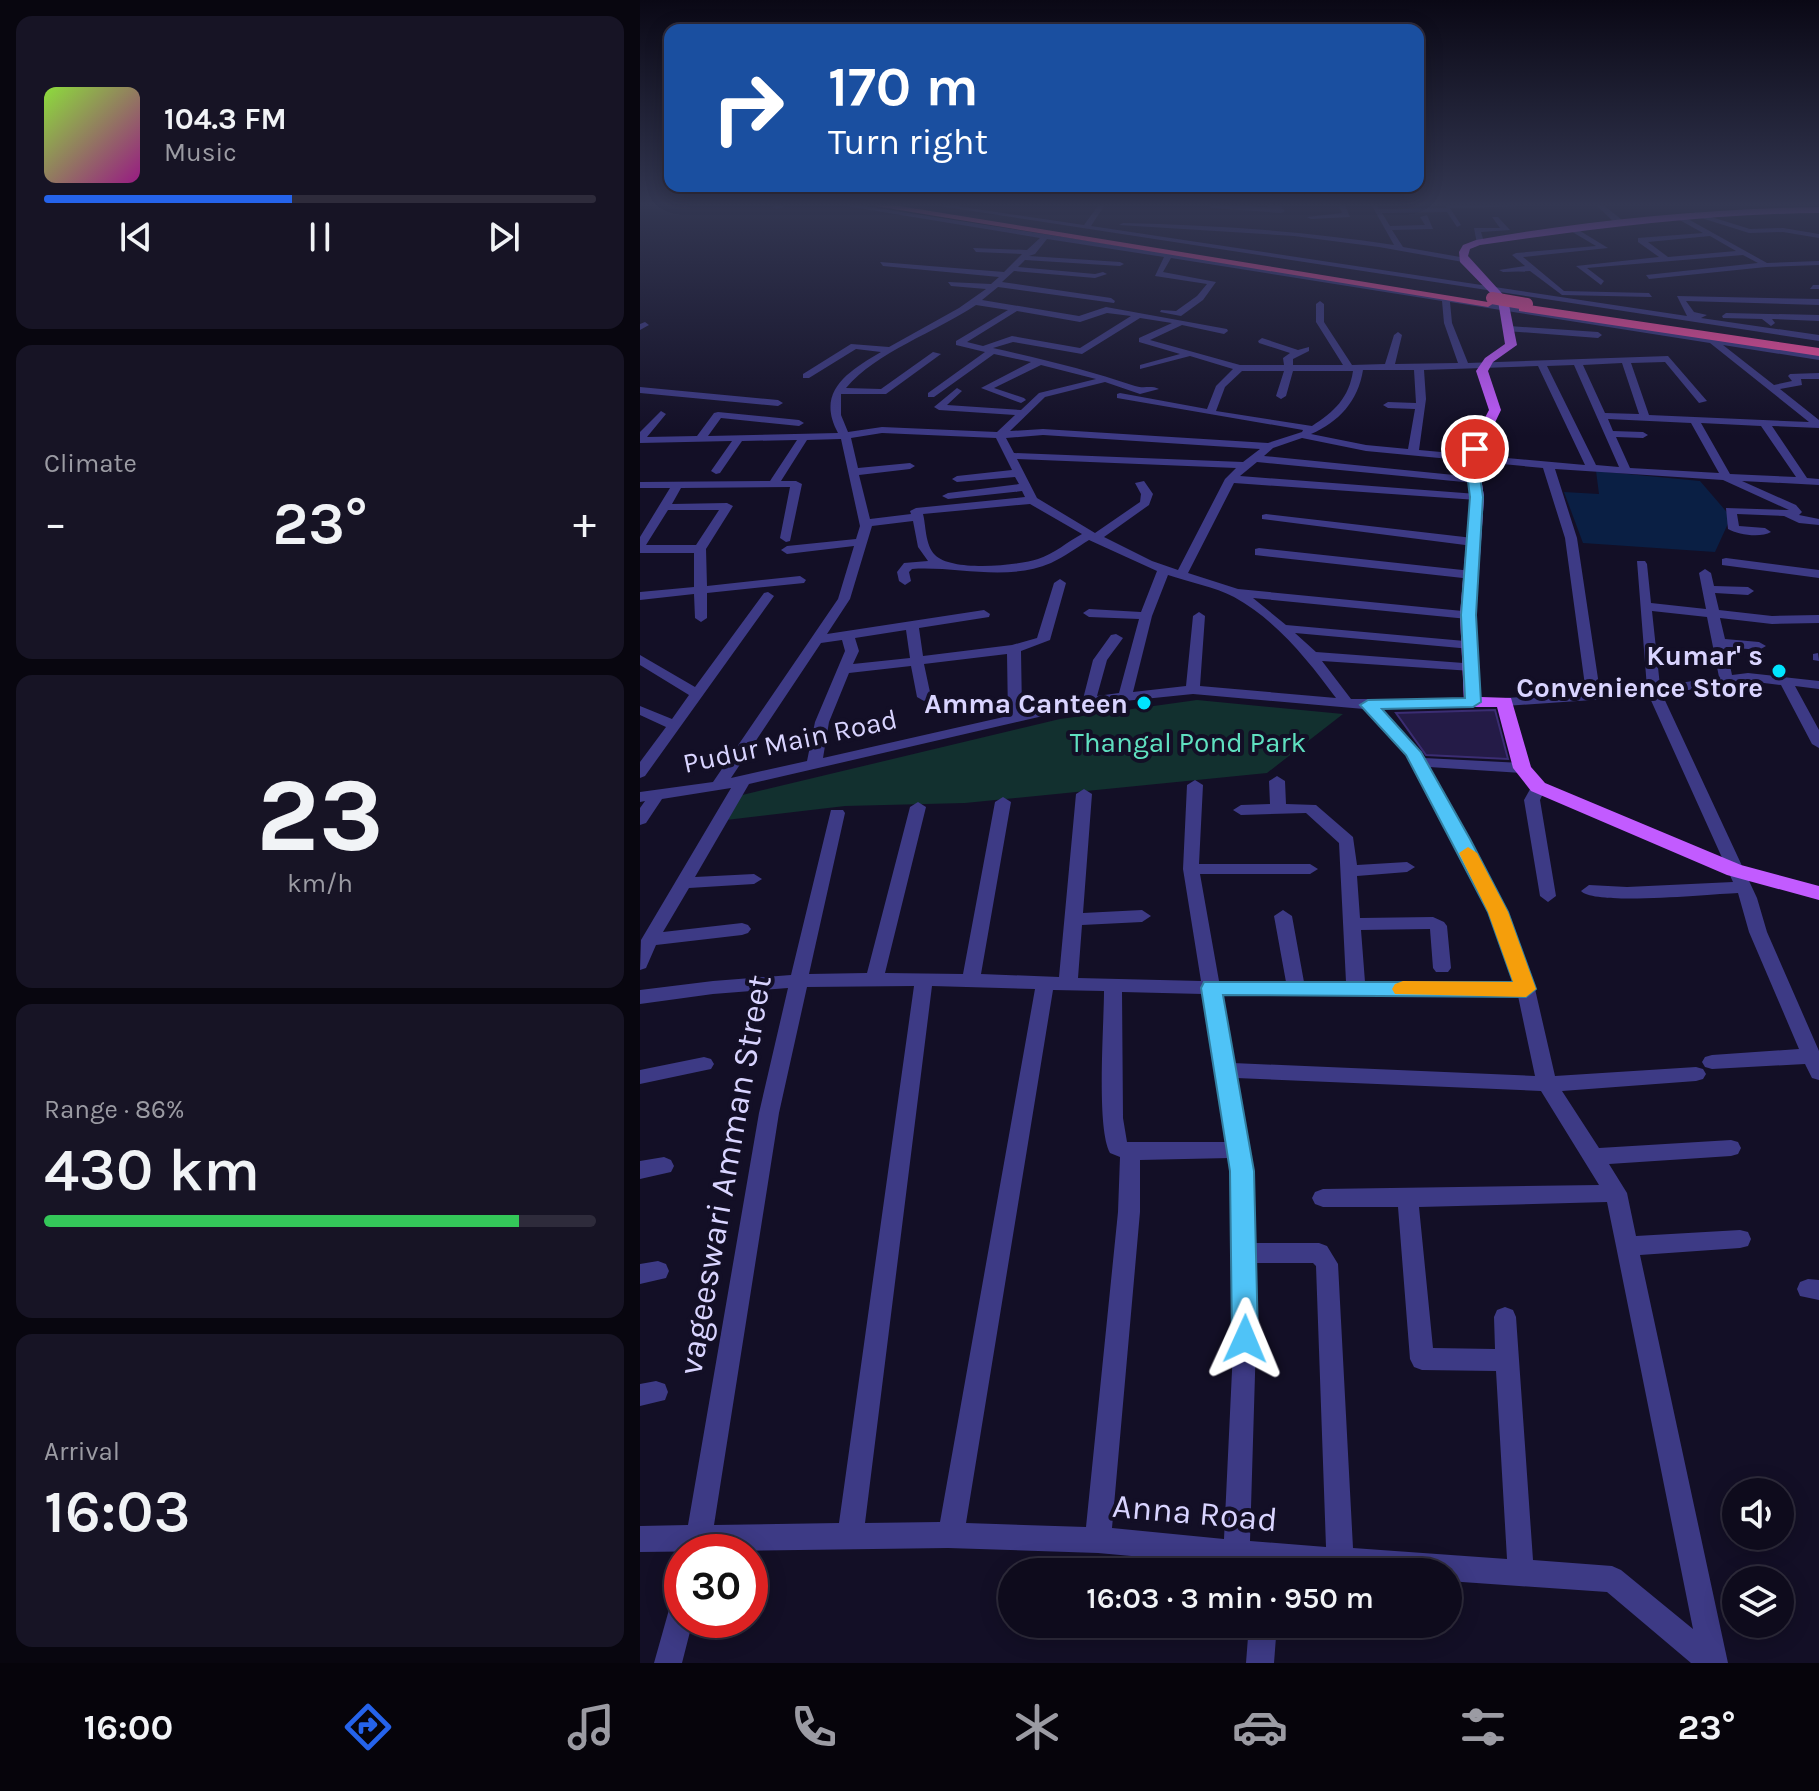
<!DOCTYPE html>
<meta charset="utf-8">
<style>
:root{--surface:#0e0b1c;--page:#171425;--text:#f1f3f6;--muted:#9b9ba3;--line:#2e2b3b;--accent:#2563eb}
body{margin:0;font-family:Karla,sans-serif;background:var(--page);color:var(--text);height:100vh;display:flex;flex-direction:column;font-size:30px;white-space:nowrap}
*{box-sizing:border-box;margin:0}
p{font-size:26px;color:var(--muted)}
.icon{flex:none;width:44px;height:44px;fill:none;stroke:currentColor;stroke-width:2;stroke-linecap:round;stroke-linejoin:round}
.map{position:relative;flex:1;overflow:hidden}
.panel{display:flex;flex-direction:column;gap:16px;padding:16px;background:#08060f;width:640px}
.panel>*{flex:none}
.guide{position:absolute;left:24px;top:24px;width:760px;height:168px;border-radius:16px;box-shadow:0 4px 20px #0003,0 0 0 2px var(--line);background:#1a4fa0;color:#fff;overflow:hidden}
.tools{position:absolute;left:1082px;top:1478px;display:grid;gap:16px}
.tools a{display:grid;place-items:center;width:72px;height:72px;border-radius:50%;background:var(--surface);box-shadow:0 4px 20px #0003,0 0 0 2px var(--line);font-size:40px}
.speed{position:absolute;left:24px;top:1534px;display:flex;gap:16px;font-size:40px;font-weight:700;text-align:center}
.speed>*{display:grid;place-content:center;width:104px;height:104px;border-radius:50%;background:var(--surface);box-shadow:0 4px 20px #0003,0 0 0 2px var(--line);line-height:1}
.speed .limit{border:12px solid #d22;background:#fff;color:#111}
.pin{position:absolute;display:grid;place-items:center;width:68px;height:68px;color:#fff;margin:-34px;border:4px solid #fff;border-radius:50%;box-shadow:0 2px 8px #0007}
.me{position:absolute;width:88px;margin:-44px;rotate:1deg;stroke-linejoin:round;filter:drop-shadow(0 0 6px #0008)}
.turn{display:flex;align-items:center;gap:28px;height:168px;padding:0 32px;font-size:36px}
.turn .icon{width:104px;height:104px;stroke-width:2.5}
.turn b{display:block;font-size:56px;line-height:68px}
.big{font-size:60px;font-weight:600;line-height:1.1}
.panel .widget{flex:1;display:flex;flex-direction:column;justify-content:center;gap:12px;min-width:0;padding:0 28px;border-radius:16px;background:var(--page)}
.panel .dial{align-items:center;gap:0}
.dial b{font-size:104px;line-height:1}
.song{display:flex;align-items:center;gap:24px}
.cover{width:96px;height:96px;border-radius:12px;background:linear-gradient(135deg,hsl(90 70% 55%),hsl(310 70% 35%))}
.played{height:8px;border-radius:4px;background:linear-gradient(90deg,var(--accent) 45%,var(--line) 45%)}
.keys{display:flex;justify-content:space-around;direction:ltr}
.heat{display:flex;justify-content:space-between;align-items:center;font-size:44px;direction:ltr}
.charge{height:12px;border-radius:6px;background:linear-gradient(90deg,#34c759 86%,var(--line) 0)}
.trip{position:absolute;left:358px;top:1558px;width:464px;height:80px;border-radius:40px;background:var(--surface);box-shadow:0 4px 20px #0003,0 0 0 2px var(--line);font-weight:600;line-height:80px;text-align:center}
.tab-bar{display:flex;height:128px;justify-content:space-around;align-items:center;background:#06040b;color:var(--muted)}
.tab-bar .icon{width:56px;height:56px}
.tab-bar .active{color:var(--accent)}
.tab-bar b{font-size:36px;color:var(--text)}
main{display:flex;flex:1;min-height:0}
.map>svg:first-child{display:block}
.green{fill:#12302f}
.water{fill:#0a1f44}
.building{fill:#241b47;stroke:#3b2d73;stroke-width:2}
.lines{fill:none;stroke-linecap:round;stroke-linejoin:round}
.minor{fill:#3d3a85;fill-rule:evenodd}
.major{fill:#c25bff;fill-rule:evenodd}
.highway{fill:#ff4fa3;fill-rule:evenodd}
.highway-bridge{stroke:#ff4fa3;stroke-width:12}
.route{fill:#4fc3f7;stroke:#337fa1;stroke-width:2}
.slow{fill:#f59e0b}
.poi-dot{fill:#00e5ff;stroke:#130f26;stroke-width:3}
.labels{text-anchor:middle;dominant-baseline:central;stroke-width:8;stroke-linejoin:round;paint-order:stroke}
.poi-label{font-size:28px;font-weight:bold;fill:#d9d4ff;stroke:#130f26;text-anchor:end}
.street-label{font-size:28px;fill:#d9d4ff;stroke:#130f26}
.park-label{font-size:28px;fill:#5fe0c0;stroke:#130f26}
.near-street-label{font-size:34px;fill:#d9d4ff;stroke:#130f26}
</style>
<main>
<section class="panel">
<div class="widget">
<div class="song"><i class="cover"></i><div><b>104.3 FM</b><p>Music</p></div></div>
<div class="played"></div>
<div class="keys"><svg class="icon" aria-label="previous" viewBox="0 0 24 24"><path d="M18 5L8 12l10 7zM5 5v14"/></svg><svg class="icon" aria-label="pause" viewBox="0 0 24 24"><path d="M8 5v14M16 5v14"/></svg><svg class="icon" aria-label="next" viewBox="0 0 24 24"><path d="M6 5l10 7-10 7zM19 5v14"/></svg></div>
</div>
<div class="widget"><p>Climate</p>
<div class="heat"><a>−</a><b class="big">23°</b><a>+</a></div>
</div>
<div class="widget dial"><b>23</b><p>km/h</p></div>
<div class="widget"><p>Range · 86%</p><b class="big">430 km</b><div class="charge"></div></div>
<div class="widget"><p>Arrival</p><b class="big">16:03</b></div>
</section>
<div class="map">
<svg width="1179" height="1663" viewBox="0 0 1179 1663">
<rect width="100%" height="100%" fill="#130f26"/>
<path class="green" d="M557,700L703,714L627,773L325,803L205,806L86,820L98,796L420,719Z"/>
<path class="water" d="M956,471L1060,481L1091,517L1075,552L943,543L924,492L959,494Z"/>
<path class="building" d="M855,710L868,759L786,755L756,713Z"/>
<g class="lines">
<path class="minor" d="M43,203H51L45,207L41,205Z
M101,203H112L104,206Z
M143,203H153L137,209L133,207Z
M188,203H204L1179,354V360L1083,345L1134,385L1152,381L1148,376L1150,374L1179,373V379H1161L1162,385L1140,389L1179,420V428L1132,426L1167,478L1179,479V485L1102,481L1156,505L1162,512L1159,515L1179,519V525L1159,523L1144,516L1097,514L1099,526L1125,528L1131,532C1121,538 1098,535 1088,529L1086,508L1149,510L1083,480L915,469L937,538L960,692L1007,688L997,561H1005L1007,564L1011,603L1066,609L1059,573L1065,569L1071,573L1074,586L1108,587L1114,591L1108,595L1075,593L1079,610L1132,616L1179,615V623L1132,624L1080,618L1085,639L1119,642L1126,646L1119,650L1086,647L1092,675L1108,673L1179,681V689L1155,686L1179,730V748L1172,744L1141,685L1108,681L1022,694L1117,898L1127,932L1179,1051V1080L1172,1078L1165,1064L1072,1069L1065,1067L1062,1062L1065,1057L1072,1055L1159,1049L1109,932L1098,893C1072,894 954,906 941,891L949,885L987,887L1093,882L1009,696L865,706L858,702L865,698L946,693L925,538L903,468L726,451L662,438L633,448L624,456L834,477L839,480L834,483L617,462L600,476L837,494L843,497L837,500L594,483L548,573L598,589L833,612L834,615L828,619L613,598L646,625L836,642V648L831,649L655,633L676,652L837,664L839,667L832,671L682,661L711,699H838L840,702L838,705L833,706L740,709L778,749L784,758L882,763L890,768L882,773L789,767L867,912L895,989L915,1076L1056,1067L1063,1069L1066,1074L1063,1079L1056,1081L922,1091L959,1148L1091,1140L1098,1142L1101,1148L1098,1154L1091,1156L969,1164L987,1193L996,1236L1100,1230L1108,1232L1111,1239L1108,1246L1100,1248L1000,1255L1088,1663H1051L967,1592L808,1581V1572H669L458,1553L308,1548L0,1552V1526L48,1525L119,1113L148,988L73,994L0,1004V990L73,981L151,975L191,810H203L205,813L169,974L227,973L270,807L278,802L286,807L245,973L323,974L355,802L363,797L371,802L341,974L419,977L436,794L444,789L452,794L443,913L502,910L511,916L502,922L442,925L438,978L561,981L543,869L547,785L555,780L563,785L559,864H670L678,869L670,874H560L579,981L646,982L634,916L643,910L652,916L664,982H706L699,843L666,813L601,815L593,810L601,805L630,804L629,781L637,776L645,781L646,804L676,805L713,837L717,865L767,862L775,867L767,872L717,876L720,918L793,917L804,922L807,926L811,968L808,972H796L793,968L790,929L721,930L725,982H875L849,912L767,754L724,709L553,694L455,704L109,784L55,877L114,874L122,879L114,884L49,888L23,932L102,923L108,925L111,929L108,933L102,935L16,945L6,968L0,970L1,940L91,788L22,799L6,823L0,825V808L5,801L0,802V792L73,782L198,599L214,546L147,554L141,550L147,546L216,539L220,526L201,439L167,440L141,481H156L162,484L150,541L146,542L140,538L150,487L41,488L32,504L87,503L93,506L66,549L67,586L160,576L166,580L164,583L67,593V618L61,622L55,618L54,594L0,600V592L54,587V553H0V537L30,488H0V482L130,481L157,440L102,441L80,473L76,474L71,471L92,441L0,443V432L21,411L26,414L7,437L57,436L74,413L78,412L159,420L164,423L159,426L81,418L68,436L198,433C175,391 209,371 241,352L216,349L169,378H163V374L211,344L249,347L319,308L346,289L311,286L308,282L351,284L359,277L243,266L240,262L364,272L382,254L336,252L333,248L387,250L400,238ZM407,239L524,257L515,276L567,284L557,296L536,311L521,310L520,312L541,316L563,300L576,282L523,272L531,258L802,301L804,323L818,363L755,364L762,335L758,332L754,335L745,364L712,365L684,322V304L680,301L676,304V322L703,365H653V359L669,351V347L658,350L622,338L618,341L619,343L650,353L643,358L644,365H600L510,340L542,325L584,334L588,331L587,329L466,307L439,316L342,300L358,287L474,303L475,301L471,298L362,282L374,271L455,278L467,274L463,272L455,274L378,267L385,260L480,266L484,264L480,262L389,256L395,254ZM810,302L1070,343L1169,422L1009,415L991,363L1025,362L1059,403L1067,401L1028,356L828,363L812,323ZM336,305L368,310L316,341V345L345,352L288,393V397H294L354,354L391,362L341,388L381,403L386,400L384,398L354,388L401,365L456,379L399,393L381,410L307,405L322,391L317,388L294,407L299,410L375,415L357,432L242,427L208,432L201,415V394H246L301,354L293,352L241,389L206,388C236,352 296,332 336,305ZM377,311L440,322L467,313L491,316L440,348L372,336L343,346L327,342ZM500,318L532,323L499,338V342L540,354L500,365V369L550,356L593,369L576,386L567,409L480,393L477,394V398L663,430L662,432L628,443L403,429L370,431L405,397L465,382L500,394L519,389C511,385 504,389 495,386C448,370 402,359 353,348L373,342L442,354ZM982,363L999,414L965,413L943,365ZM934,365L979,467L956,465L907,366ZM898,366L945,465L779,450L786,399L784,370ZM723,370H774L776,403L748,402L743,405L748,408L775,409L768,449L726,445L671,434C699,422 718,401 723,370ZM602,371H644L636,396L641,399L646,396L653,371H713C709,398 694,412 672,426L576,411L585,387ZM968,419L1051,423L1079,473L990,468L976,437L1003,438L1008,435L1003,432L973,431ZM1061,423L1121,426L1156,477L1090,474ZM242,433L356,438L372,470L317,476L312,479L317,482L375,477L379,484L308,493L302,496L308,499L382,491L385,497L276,508L270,511L271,514L230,519L219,475L270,469L275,466L270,463L218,468L211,438ZM403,435L620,449L603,462L374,453L366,438ZM377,459L596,468L585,479L538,570L512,561L464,537L509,505L513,494L504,481L495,483L501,494L500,502L455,533L397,498ZM390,504L442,534C427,542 414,554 398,559C376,566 312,572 295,555C285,545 286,525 283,514ZM28,510H79L56,545H6ZM273,521L278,547L288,561L264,563L257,572L259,581L265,585L271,581L269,572L272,569C317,566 366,582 411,563C424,557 436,548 449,540L517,571L501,612L449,609L443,613L449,617L499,619L479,693L457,696L467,660L483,638L476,634L471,635L453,660L443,699L382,712L381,651L410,640L426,583L420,579L414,583L397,638L372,645L283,656L279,628L349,617L350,614L344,610L187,634L210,599L232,526ZM528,575C549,582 575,587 594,597C636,620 668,660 696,698L560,686L565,616L559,612L553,616L546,686L493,692L512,616ZM1012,611L1067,617L1079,677L1020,686ZM266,630L270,658L213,664L219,651L215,638ZM202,640L205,651L175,722L167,761L91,778L181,643ZM367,654L368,716L183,758L189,722L209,673L271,666L277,697L284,701L291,697L284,664ZM274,986L199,1523L74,1525L139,1113L167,987ZM292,986L395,989L300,1522L225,1523ZM413,990L464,991C464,1026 456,1127 470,1153L480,1157L478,1212L446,1527L326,1523ZM482,992L563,994L587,1142H487L483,1118ZM581,995L878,996L895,1076L593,1063ZM596,1078L901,1091L959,1185L683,1189L675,1192L672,1198L675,1204L683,1207H758L770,1359L774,1367L782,1370L856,1371L867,1559L713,1548L698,1264L687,1246L679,1243H615L612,1171ZM590,1158L595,1308L584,1539L472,1528L500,1212V1160ZM967,1202L976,1246L1053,1629L981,1570L972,1566L893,1560L876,1317L873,1310L865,1307L857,1310L854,1317L855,1349L793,1348L779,1207ZM616,1263H673L676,1266L686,1547L610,1541L617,1308Z
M280,203H296L444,225L460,203H466L451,226L1047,316L1037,296L1179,299V305L1046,301L1054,312L1067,315L1061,318L1179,335V341Z
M388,203H414V204L411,206Z
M567,203L634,208L616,203H637L645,211L641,213L572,208Z
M698,203H704L710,217L671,219L667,217L702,213Z
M923,203L920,205L810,208L821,225L817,227L807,212L742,213L750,226L785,225L780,217L787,215L793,229L752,230L763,247L826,258L823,262L739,247L654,236L479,225L483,223C574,225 664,231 754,245L731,204H735L739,209L808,208L805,206L809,204Z
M954,203H961L982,220V224H976Z
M1055,212L1110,229L1143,228L1179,234V238L1143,232L1109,233L1055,216Z
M1039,214L1127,263L1179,261V265L1126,267L1009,279L1006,275L1118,263L1103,255L947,268L964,281L961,285L936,266L1019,257L998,242V238L1063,233L1036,218ZM1070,236L1096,251L1028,257L1008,242Z
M852,217H858L870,230L841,232L844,242L837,244L834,228H860Z
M932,226L968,248L883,257L924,291L1009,293L1012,297L922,295L890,271L863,272L859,270L885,266L872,255L876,253L956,246L929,230Z
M1173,285H1179V289H1170Z
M1086,313L1179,315V321L1132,319L1135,323L1131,326L1122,319L1083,318L1082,316Z
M5,322L9,325L0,330V324Z
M869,326L958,332L962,335L958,338L866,331L865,329Z
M0,387L138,400L143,403L138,406L0,393Z
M626,514L833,538L839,542L833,546L622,519V515Z
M619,548L832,571L838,575L832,579L615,555V549Z
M1086,558L1179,570V578L1082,565V559Z
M128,592L134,596L5,776L0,778V762L26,727L0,715V706L32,719L49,695L0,665V655L55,687L124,593Z
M1178,653L1179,661L1173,660V654Z
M898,782L906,787L900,800L916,896L908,902L900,896L884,800L893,784Z
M64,1057L71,1059L74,1064L71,1069L0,1084V1070Z
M24,1157L31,1160L34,1166L31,1172L0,1179V1161Z
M18,1261L26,1264L29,1271L26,1278L0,1284V1264Z
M1168,1279L1179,1280V1300L1160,1296L1157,1289L1160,1282Z
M16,1381L25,1384L28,1392L25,1400L0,1406V1384Z
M42,1595V1620H53L42,1663H14L32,1599Z
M609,1624H637L634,1663H606Z"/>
<path class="major" d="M1179,207V213C1064,214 953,229 840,245L830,249L828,256L868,300L877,345L853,362L848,371L861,410L838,458L844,497L836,615L841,697L871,698L891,767L905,783L1101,865L1179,886V900L1087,875L891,791L873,768L857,707H833L824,702L820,615L830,497L824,458L849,410L836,371L845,358L865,344L858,301L820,262L819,252L823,245L836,240C949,220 1064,209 1179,207Z"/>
<path class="highway" d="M217,203H241L854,303L848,307Z
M883,304L1179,348V356L879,311V305Z"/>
<path class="highway-bridge" d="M852,298L887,304"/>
</g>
<linearGradient id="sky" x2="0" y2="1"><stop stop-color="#0a0815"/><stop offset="0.47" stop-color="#333752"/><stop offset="1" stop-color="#333752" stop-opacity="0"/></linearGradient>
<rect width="1179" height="436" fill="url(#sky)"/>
<path class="route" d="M831,446L841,449L837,458L843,497L836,615L841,702L833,707L742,709L781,752L830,839L868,912L896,989L886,997L583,995L614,1171L618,1339L614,1347L605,1351L596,1347L592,1339L590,1171L561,988L564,982H873L848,912L766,755L720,705L728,700L825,698L821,615L830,497L825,458Z"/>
<path class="slow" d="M828,847L837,853L868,912L896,989L886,997L755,994L752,989L755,984L763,981L873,982L848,912L819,853Z"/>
<g class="poi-dot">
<circle cx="1139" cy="671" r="8"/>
<circle cx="504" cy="703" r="8"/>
</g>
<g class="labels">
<g class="poi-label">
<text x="1123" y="655">Kumar' s<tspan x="1123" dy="32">Convenience Store</tspan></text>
<text x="488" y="703">Amma Canteen</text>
</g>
<g class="street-label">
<text transform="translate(150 741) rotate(-12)">Pudur Main Road</text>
</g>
<g class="park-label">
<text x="548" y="742">Thangal Pond Park</text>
</g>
<g class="near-street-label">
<text transform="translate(85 1175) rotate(-80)">vageeswari Amman Street</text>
<text transform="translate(555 1513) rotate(5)">Anna Road</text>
</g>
</g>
</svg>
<div class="tools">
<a><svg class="icon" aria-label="sound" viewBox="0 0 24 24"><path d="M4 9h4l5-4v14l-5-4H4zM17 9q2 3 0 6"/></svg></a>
<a><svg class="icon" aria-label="layers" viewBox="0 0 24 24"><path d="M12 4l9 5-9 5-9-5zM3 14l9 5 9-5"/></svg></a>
</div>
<div class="speed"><div class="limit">30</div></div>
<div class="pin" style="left:835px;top:449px;background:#d93025"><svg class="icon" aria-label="arrive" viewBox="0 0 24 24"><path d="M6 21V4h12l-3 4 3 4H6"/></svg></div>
<svg class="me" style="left:605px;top:1339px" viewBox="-20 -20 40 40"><path d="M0-17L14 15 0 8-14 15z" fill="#4fc3f7" stroke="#fff" stroke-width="4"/></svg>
<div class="trip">16:03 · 3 min · 950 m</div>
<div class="guide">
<div class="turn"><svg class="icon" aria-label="right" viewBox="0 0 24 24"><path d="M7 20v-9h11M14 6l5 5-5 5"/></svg><div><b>170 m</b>Turn right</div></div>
</div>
</div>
</main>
<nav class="tab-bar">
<b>16:00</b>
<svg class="icon active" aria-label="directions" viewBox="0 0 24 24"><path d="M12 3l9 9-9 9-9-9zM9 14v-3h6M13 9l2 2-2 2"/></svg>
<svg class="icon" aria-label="music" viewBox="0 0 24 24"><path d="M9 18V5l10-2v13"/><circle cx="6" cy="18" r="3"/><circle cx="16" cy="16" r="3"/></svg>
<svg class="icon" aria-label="phone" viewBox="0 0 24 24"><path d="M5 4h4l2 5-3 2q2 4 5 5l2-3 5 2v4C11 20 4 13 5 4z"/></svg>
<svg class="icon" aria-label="climate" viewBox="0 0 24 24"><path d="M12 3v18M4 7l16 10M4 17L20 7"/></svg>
<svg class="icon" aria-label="car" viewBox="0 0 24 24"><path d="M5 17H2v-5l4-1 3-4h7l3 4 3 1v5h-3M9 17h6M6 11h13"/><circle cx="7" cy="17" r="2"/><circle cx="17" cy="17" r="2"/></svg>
<svg class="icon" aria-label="filters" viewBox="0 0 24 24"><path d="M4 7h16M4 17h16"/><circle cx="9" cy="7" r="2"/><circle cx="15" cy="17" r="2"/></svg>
<b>23°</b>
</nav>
